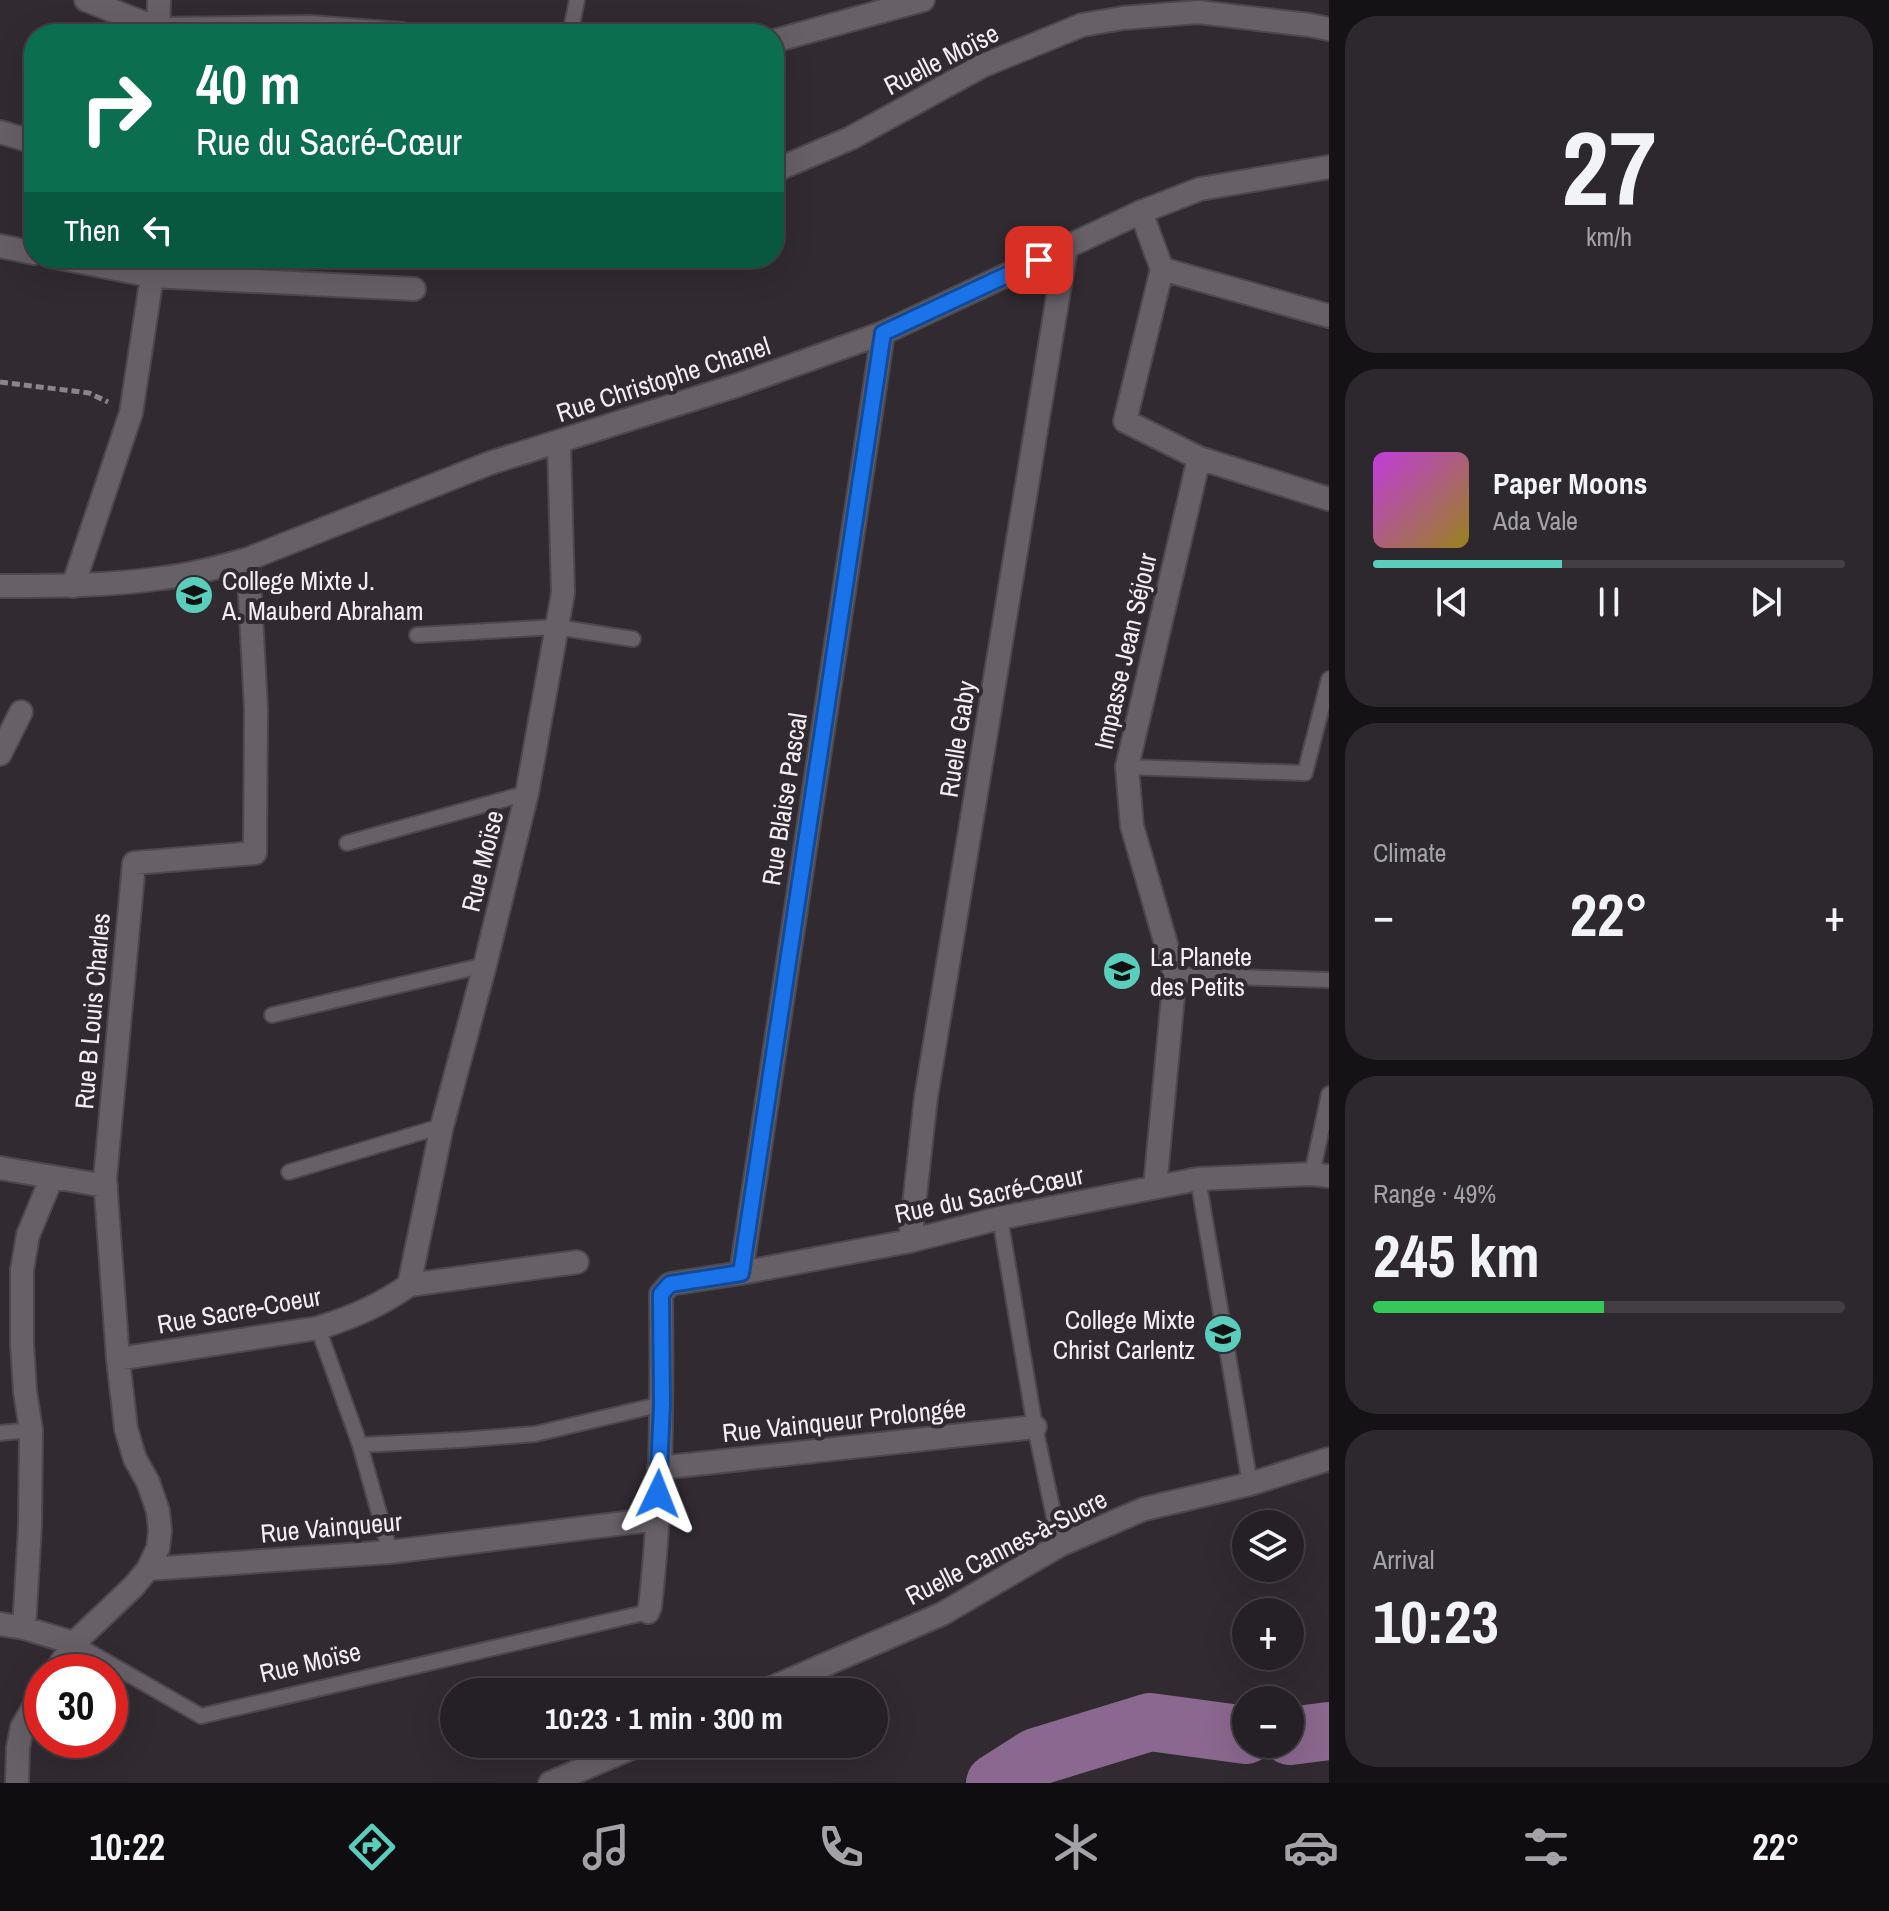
<!DOCTYPE html>
<meta charset="utf-8">
<style>
:root{--surface:#252025;--page:#2d282d;--text:#f1f3f6;--muted:#a3a3a7;--line:#423e42;--accent:#5acebc}
body{margin:0;font-family:"Archivo Narrow",sans-serif;background:var(--page);color:var(--text);height:100vh;display:flex;flex-direction:column;font-size:30px;white-space:nowrap}
*{box-sizing:border-box;margin:0}
p{font-size:26px;color:var(--muted)}
.icon{flex:none;width:44px;height:44px;fill:none;stroke:currentColor;stroke-width:2;stroke-linecap:round;stroke-linejoin:round}
.map{position:relative;flex:1;overflow:hidden}
.side{display:flex;flex-direction:column;gap:16px;padding:16px;background:#141214;width:560px}
.side>*{flex:none}
.banner{position:absolute;left:24px;top:24px;width:760px;height:244px;border-radius:32px;box-shadow:0 8px 32px #0002,0 0 0 2px var(--line);background:#0b6e4f;color:#fff;overflow:hidden}
.controls{position:absolute;left:1232px;top:1510px;display:grid;gap:16px}
.controls a{display:grid;place-items:center;width:72px;height:72px;border-radius:50%;background:var(--surface);box-shadow:0 8px 32px #0002,0 0 0 2px var(--line);font-size:40px}
.speed{position:absolute;left:24px;top:1654px;display:flex;gap:16px;font-size:40px;font-weight:700;text-align:center}
.speed>*{display:grid;place-content:center;width:104px;height:104px;border-radius:50%;background:var(--surface);box-shadow:0 8px 32px #0002,0 0 0 2px var(--line);line-height:1}
.speed .limit{border:12px solid #d22;background:#fff;color:#111}
.pin{position:absolute;display:grid;place-items:center;width:68px;height:68px;color:#fff;margin:-34px;border-radius:16px;box-shadow:0 4px 12px #0006}
.me{position:absolute;width:88px;margin:-44px;rotate:2deg;stroke-linejoin:round;filter:drop-shadow(0 0 6px #0008)}
.turn{display:flex;align-items:center;gap:28px;height:168px;padding:0 40px;font-size:36px}
.turn .icon{width:104px;height:104px;stroke-width:2.5}
.turn b{display:block;font-size:56px;line-height:68px}
.then{display:flex;align-items:center;height:76px;padding:0 40px;background:#0003;gap:16px;font-size:30px}
.big{font-size:60px;font-weight:800;line-height:1.1}
.side .card{flex:1;display:flex;flex-direction:column;justify-content:center;gap:12px;min-width:0;padding:0 28px;border-radius:32px;background:var(--page)}
.side .dial{align-items:center;gap:0}
.dial b{font-size:104px;line-height:1}
.song{display:flex;align-items:center;gap:24px}
.cover{width:96px;height:96px;border-radius:12px;background:linear-gradient(135deg,hsl(290 70% 55%),hsl(50 70% 35%))}
.played{height:8px;border-radius:4px;background:linear-gradient(90deg,var(--accent) 40%,var(--line) 40%)}
.keys{display:flex;justify-content:space-around;direction:ltr}
.heat{display:flex;justify-content:space-between;align-items:center;font-size:44px;direction:ltr}
.charge{height:12px;border-radius:6px;background:linear-gradient(90deg,#34c759 49%,var(--line) 0)}
.trip{position:absolute;left:440px;top:1678px;width:448px;height:80px;border-radius:40px;background:var(--surface);box-shadow:0 8px 32px #0002,0 0 0 2px var(--line);font-weight:800;line-height:80px;text-align:center}
.dock{display:flex;height:128px;justify-content:space-around;align-items:center;background:#0f0d0f;color:var(--muted)}
.dock .icon{width:56px;height:56px}
.dock .active{color:var(--accent)}
.dock b{font-size:36px;color:var(--text)}
main{display:flex;flex:1;min-height:0}
.map>svg:first-child{display:block}
.lines{fill:none;stroke-linecap:round;stroke-linejoin:round}
.river{stroke:#8b688f;stroke-width:58}
.service-casing{stroke:#4d484d;stroke-width:18}
.minor-casing{stroke:#4d484d;stroke-width:26}
.tertiary-casing{stroke:#4d484d;stroke-width:26}
.path{stroke:#8a858a;stroke-width:5;stroke-dasharray:8 4;stroke-linecap:butt}
.service{stroke:#676067;stroke-width:14}
.minor{stroke:#676067;stroke-width:22}
.tertiary{stroke:#676067;stroke-width:22}
.route-casing{stroke:#114b97;stroke-width:20}
.route{stroke:#1a73e8;stroke-width:14}
.labels{text-anchor:middle;dominant-baseline:central;stroke-width:8;stroke-linejoin:round;paint-order:stroke}
.street-label{font-size:26px;fill:#f2eef2;stroke:#312b31}
.poi-label{font-size:26px;fill:#f2eef2;stroke:#312b31;text-anchor:start}
</style>
<main>
<div class="map">
<svg width="1329" height="1783" viewBox="0 0 1329 1783">
<rect width="100%" height="100%" fill="#312b31"/>
<g class="lines">
<path class="river" d="M1290,1736L1329,1731
M995,1783L1036,1757L1150,1722L1246,1735"/>
<g class="service-casing">
<path id="service" d="M570,34L577,0
M417,635L556,627L633,639
M1127,767L1305,773L1329,679
M347,843L527,793
M1175,975L1329,980
M272,1015L485,965
M289,1172L442,1126
M1312,1174L1329,1094
M1198,1179L1250,1484
M1000,1218L1035,1427L1060,1545
M318,1328L360,1445L390,1552
M0,1433L31,1430
M360,1445L459,1440L535,1434L662,1404
M74,1643L201,1716L648,1612"/>
</g>
<g class="minor-casing">
<path id="minor" d="M86,0L159,29L310,27L402,34
M158,34L159,0
M774,41L923,0
M0,132L34,142
M774,171L851,138L982,66L1082,25L1123,18L1198,12L1309,25L1329,29
M1141,212L1162,269L1329,316
M0,246L34,253
M60,258L152,276L414,289
M1162,269L1125,421L1199,458L1329,499
M73,586L131,413L152,276L151,258
M0,754L21,712
M0,1168L106,1186
M1155,1187L1175,975L1132,826L1127,767L1199,458
M910,1241L926,1097L1066,248
M741,1273L883,333
M409,1285L442,1126L485,965L527,793L563,593L559,443
M118,1359L318,1328C351,1318 380,1306 409,1285L577,1262
M659,1468L1035,1427
M148,1569L158,1548L160,1531L158,1511L148,1482L135,1459L126,1429L118,1359L105,1179L134,863L255,853L256,709L248,559
M648,1612L650,1607C662,1503 662,1398 661,1294L670,1284L741,1273L910,1241L1000,1218L1198,1179L1312,1174L1329,1176
M0,1624L24,1628L74,1643
M24,1628L30,1526L31,1430L25,1391L22,1343V1270L28,1235L52,1177
M55,1672L74,1643L133,1587L148,1569L390,1552L657,1519
M762,1692L942,1614L1060,1545L1144,1509L1250,1484L1329,1459
M17,1783L18,1748L22,1727L42,1693
M550,1783L641,1744"/>
</g>
<g class="tertiary-casing">
<path id="tertiary" d="M0,586C54,586 109,586 163,578C191,575 220,567 248,559L490,463L738,385L883,333L1141,212L1200,189L1329,167"/>
</g>
<path class="path" d="M0,382L89,393L108,402"/>
<use href="#service" class="service"/>
<use href="#minor" class="minor"/>
<use href="#tertiary" class="tertiary"/>
</g>
<g class="lines">
<g class="route-casing">
<path id="route" d="M658,1494L662,1404L661,1294L670,1284L741,1273L883,333L1039,260"/>
</g>
<use href="#route" class="route"/>
</g>
<defs>
<g id="school-disc" transform="scale(2)"><circle r="9.5" fill="#5acebc" stroke="#312b31"/><path d="M0-5L7-2L0 1L-7-2ZM-4 1L0 2.5L4 1V4Q0 6-4 4Z" fill="#111"/></g>
</defs>
<g fill-rule="evenodd">
<use href="#school-disc" x="194" y="595"/>
<use href="#school-disc" x="1122" y="971"/>
<use href="#school-disc" x="1223" y="1334"/>
</g>
<g class="labels">
<g class="street-label">
<text transform="translate(941 59) rotate(-27)">Ruelle Moïse</text>
<text transform="translate(663 379) rotate(-18)">Rue Christophe Chanel</text>
<text transform="translate(1125 651) rotate(-77)">Impasse Jean Séjour</text>
<text transform="translate(957 739) rotate(-81)">Ruelle Gaby</text>
<text transform="translate(784 799) rotate(-81)">Rue Blaise Pascal</text>
<text transform="translate(482 861) rotate(-76)">Rue Moïse</text>
<text transform="translate(92 1011) rotate(-85)">Rue B Louis Charles</text>
<text transform="translate(989 1194) rotate(-12)">Rue du Sacré-Cœur</text>
<text transform="translate(239 1310) rotate(-10)">Rue Sacre-Coeur</text>
<text transform="translate(844 1420) rotate(-6)">Rue Vainqueur Prolongée</text>
<text transform="translate(331 1527) rotate(-5)">Rue Vainqueur</text>
<text transform="translate(1006 1547) rotate(-27)">Ruelle Cannes-à-Sucre</text>
<text transform="translate(310 1662) rotate(-13)">Rue Moïse</text>
</g>
<g class="poi-label">
<text x="222" y="580">College Mixte J.<tspan x="222" dy="30">A. Mauberd Abraham</tspan></text>
<text x="1150" y="956">La Planete<tspan x="1150" dy="30">des Petits</tspan></text>
<text x="1195" y="1319" text-anchor="end">College Mixte<tspan x="1195" dy="30">Christ Carlentz</tspan></text>
</g>
</g>
</svg>
<div class="controls">
<a><svg class="icon" aria-label="layers" viewBox="0 0 24 24"><path d="M12 4l9 5-9 5-9-5zM3 14l9 5 9-5"/></svg></a>
<a>+</a>
<a>−</a>
</div>
<div class="speed"><div class="limit">30</div></div>
<div class="pin" style="left:1039px;top:260px;background:#d93025"><svg class="icon" aria-label="arrive" viewBox="0 0 24 24"><path d="M6 21V4h12l-3 4 3 4H6"/></svg></div>
<svg class="me" style="left:658px;top:1494px" viewBox="-20 -20 40 40"><path d="M0-17L14 15 0 8-14 15z" fill="#1a73e8" stroke="#fff" stroke-width="4"/></svg>
<div class="trip">10:23 · 1 min · 300 m</div>
<div class="banner">
<div class="turn"><svg class="icon" aria-label="right" viewBox="0 0 24 24"><path d="M7 20v-9h11M14 6l5 5-5 5"/></svg><div><b>40 m</b>Rue du Sacré-Cœur</div></div>
<div class="then">Then<svg class="icon" aria-label="left" viewBox="0 0 24 24"><path d="M17 20v-9H6M10 6l-5 5 5 5"/></svg></div>
</div>
</div>
<section class="side">
<div class="card dial"><b>27</b><p>km/h</p></div>
<div class="card">
<div class="song"><i class="cover"></i><div><b>Paper Moons</b><p>Ada Vale</p></div></div>
<div class="played"></div>
<div class="keys"><svg class="icon" aria-label="previous" viewBox="0 0 24 24"><path d="M18 5L8 12l10 7zM5 5v14"/></svg><svg class="icon" aria-label="pause" viewBox="0 0 24 24"><path d="M8 5v14M16 5v14"/></svg><svg class="icon" aria-label="next" viewBox="0 0 24 24"><path d="M6 5l10 7-10 7zM19 5v14"/></svg></div>
</div>
<div class="card"><p>Climate</p>
<div class="heat"><a>−</a><b class="big">22°</b><a>+</a></div>
</div>
<div class="card"><p>Range · 49%</p><b class="big">245 km</b><div class="charge"></div></div>
<div class="card"><p>Arrival</p><b class="big">10:23</b></div>
</section>
</main>
<nav class="dock">
<b>10:22</b>
<svg class="icon active" aria-label="directions" viewBox="0 0 24 24"><path d="M12 3l9 9-9 9-9-9zM9 14v-3h6M13 9l2 2-2 2"/></svg>
<svg class="icon" aria-label="music" viewBox="0 0 24 24"><path d="M9 18V5l10-2v13"/><circle cx="6" cy="18" r="3"/><circle cx="16" cy="16" r="3"/></svg>
<svg class="icon" aria-label="phone" viewBox="0 0 24 24"><path d="M5 4h4l2 5-3 2q2 4 5 5l2-3 5 2v4C11 20 4 13 5 4z"/></svg>
<svg class="icon" aria-label="climate" viewBox="0 0 24 24"><path d="M12 3v18M4 7l16 10M4 17L20 7"/></svg>
<svg class="icon" aria-label="car" viewBox="0 0 24 24"><path d="M5 17H2v-5l4-1 3-4h7l3 4 3 1v5h-3M9 17h6M6 11h13"/><circle cx="7" cy="17" r="2"/><circle cx="17" cy="17" r="2"/></svg>
<svg class="icon" aria-label="filters" viewBox="0 0 24 24"><path d="M4 7h16M4 17h16"/><circle cx="9" cy="7" r="2"/><circle cx="15" cy="17" r="2"/></svg>
<b>22°</b>
</nav>
